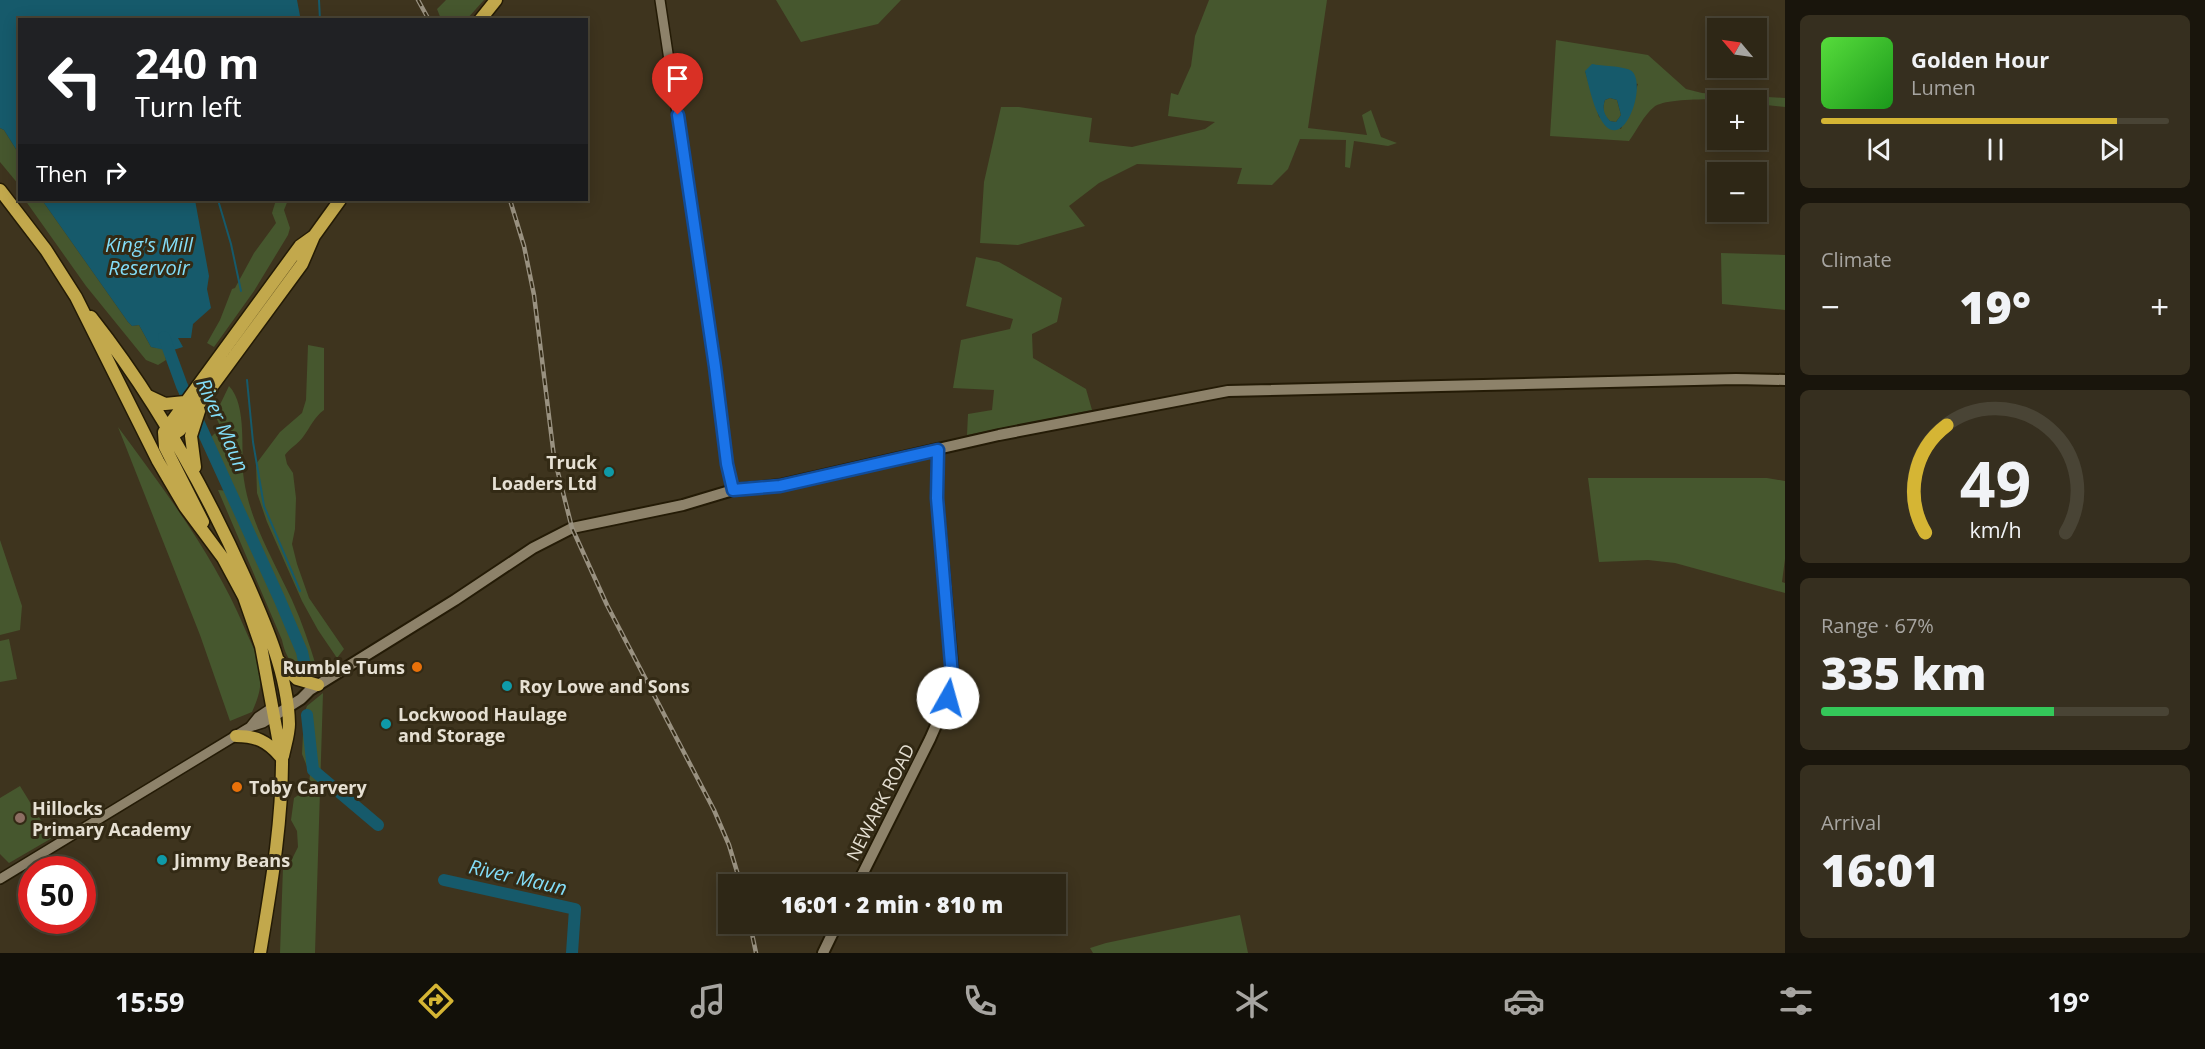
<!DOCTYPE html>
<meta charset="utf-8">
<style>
:root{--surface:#2e2716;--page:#362f1f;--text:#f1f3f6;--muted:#a7a5a1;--line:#494435;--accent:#d5b534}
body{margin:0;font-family:"Open Sans",sans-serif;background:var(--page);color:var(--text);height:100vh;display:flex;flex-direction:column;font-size:22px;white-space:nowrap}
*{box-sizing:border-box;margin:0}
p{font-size:20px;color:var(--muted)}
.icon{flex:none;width:33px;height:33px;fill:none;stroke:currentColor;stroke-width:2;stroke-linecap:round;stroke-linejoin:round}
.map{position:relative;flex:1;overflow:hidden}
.side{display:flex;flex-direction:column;gap:15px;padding:15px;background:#19150c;width:420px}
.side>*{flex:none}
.banner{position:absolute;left:18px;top:18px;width:570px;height:183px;border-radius:0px;box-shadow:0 3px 15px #0003,0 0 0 2px var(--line);background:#202124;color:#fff;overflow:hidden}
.needle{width:39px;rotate:299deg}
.tools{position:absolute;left:1707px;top:18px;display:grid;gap:12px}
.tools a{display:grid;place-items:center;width:60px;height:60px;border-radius:0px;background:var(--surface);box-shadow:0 3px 15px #0003,0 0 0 2px var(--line);font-size:30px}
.speed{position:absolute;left:18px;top:856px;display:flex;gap:12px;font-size:30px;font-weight:700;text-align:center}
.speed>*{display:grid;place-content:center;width:78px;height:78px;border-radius:50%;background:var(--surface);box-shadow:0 3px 15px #0003,0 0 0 2px var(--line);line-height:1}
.speed .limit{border:9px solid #d22;background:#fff;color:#111}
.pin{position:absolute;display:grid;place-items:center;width:51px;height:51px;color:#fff;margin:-62px -26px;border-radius:50% 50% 50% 0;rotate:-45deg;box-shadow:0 0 6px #0007}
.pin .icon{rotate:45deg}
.me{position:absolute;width:66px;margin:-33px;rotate:7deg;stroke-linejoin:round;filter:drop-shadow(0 0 4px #0008)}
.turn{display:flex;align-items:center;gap:21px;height:126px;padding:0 18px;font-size:27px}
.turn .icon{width:78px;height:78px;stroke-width:2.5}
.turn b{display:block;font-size:42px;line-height:51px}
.then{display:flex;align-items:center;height:57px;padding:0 18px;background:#0003;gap:12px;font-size:22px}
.big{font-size:45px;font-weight:800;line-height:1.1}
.side .card{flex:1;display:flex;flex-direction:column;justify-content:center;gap:9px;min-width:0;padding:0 21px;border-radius:9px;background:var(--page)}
.side .dial{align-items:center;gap:0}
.dial svg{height:156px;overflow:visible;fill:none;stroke:var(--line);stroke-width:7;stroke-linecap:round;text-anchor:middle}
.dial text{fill:var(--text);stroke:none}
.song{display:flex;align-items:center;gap:18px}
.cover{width:72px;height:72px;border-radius:9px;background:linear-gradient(135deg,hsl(110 70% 55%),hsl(120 70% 35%))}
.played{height:6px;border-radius:3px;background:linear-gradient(90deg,var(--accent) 85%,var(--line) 85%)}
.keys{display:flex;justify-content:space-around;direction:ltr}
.heat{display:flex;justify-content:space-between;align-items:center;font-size:33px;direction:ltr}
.charge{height:9px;border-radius:4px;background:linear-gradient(90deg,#34c759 67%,var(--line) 0)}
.trip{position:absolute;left:718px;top:874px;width:348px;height:60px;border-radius:0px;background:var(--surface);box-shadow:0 3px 15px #0003,0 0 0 2px var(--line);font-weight:800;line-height:60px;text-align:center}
.dock{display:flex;height:96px;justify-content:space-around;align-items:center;background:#121009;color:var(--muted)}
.dock .icon{width:42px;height:42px}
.dock .on{color:var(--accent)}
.dock b{font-size:27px;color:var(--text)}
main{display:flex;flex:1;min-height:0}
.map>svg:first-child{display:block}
.green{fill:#46572e;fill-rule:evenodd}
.water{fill:#165a6b;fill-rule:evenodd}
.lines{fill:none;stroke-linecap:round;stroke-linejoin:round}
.stream{stroke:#165a6b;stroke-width:2}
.river{stroke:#165a6b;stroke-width:12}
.tertiary-casing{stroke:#241b06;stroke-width:12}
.secondary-casing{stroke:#241b06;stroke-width:14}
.trunk-casing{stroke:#241b06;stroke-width:15}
.tertiary{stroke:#8d826a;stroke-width:9}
.secondary{stroke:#8d826a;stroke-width:10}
.trunk{stroke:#c2a84c;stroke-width:12}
.rail-casing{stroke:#999180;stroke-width:4.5}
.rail{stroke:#332a15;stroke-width:2;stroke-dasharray:7;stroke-linecap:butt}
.route-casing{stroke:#114b97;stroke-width:15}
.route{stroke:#1a73e8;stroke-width:10}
.culture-dot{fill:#0f9aa8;stroke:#332a15;stroke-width:2}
.food-dot{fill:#e8710a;stroke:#332a15;stroke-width:2}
.education-dot{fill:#8d6e63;stroke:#332a15;stroke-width:2}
.labels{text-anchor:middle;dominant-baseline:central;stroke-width:6;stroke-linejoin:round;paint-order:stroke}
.poi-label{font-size:18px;font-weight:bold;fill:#e6e0d3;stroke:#332a15;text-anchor:start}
.street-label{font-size:18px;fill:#e6e0d3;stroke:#332a15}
.water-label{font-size:20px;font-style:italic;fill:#83ddf8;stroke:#332a15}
</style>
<main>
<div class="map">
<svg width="1785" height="953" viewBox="0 0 1785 953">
<rect width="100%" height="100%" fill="#3e341e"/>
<path class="green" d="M446,0H484L467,19H441L437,9Z
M776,0H901L878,24L801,42Z
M1209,0H1327L1308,128L1367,135L1362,115L1371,110L1381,137L1397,143L1388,146L1354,141L1350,168L1345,167L1346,140L1300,139L1288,169L1272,185L1237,184L1242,168L1137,164L1099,183L1069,206L1085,226L1018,245L980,243L984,182L1001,107H1019L1092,118L1089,142L1132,147L1205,129L1215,122L1168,116L1171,93L1178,95L1191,66L1195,36Z
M1556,40L1648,55L1686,89L1702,93L1785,98V107L1757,104L1756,100C1737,100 1667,96 1654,107C1644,115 1637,130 1629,141L1550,136ZM1585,71L1638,84L1621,129L1599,117Z
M1610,98L1617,100L1621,115L1616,122L1610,121C1603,115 1602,109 1605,100Z
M0,128L4,130L19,154V185L0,162Z
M25,200H42L128,322L132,326L139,325L151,347L164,349L166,360L158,365L146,360L86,286Z
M276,200H288L284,210L290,228L288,235L254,291L214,347L207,343L220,320L232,289L235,288L254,253L276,223L272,213Z
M1721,253L1785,255V310L1722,304Z
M976,257L999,262L1062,298L1057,322L1032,334L1033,358L1086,389L1092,410L967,435L968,414L992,410L994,390L953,388L961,340L1010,329L1013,319L966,306Z
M308,345L324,348V410C314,417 310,428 303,437C298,444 290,448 285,455L287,464L293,473L296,498L295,529L292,544L297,564L309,598L344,649L337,658L318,630L302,601L267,522L257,493L256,464L280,432L302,413L306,400Z
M229,386C248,406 240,453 244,480C250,522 274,561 292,600C302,622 310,646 317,669C295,674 286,659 282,640L218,490L228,491L205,444L214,434L222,430L215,415Z
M118,427C165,491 214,555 245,629C250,641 258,655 260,668C262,686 259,696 252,712L230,721L200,635Z
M1588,478H1767L1785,481V559L1782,582L1785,583V593L1675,563L1648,560L1599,562Z
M0,540L22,606L20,630L0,635Z
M9,639L17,679L0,682V641Z
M323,693L315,953H280L283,867L292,859L298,847L297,831L291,820L294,798L300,794H308L310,774L302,754L304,714L307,706Z
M20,786L52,838L9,863L0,854V798Z
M1240,915L1248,953H1093L1090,948L1106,943Z"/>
<path class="water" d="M0,0H297L300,16L298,20H20L19,154L4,130L0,128Z
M1592,64C1601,66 1622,66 1630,70C1650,80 1622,163 1599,116C1592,102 1589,86 1585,71ZM1610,98L1617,100L1621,115L1616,122L1610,121C1604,115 1602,109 1605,100Z
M42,200H195L209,276L207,289L211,308L193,324L191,338H178L183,347L170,351L151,347L139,325L132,326L128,322Z"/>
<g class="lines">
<path class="stream" d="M319,0L320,20
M218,200L231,244L241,291
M247,380L253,442L264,506L300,591"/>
<path class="river" d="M164,337L182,386L279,598L302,652L305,666
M307,715L313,770L378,825
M444,880L575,909L572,953"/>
<g class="tertiary-casing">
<path id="tertiary" d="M660,0L715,367L727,464L733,490
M250,727L258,717L273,707
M0,879L250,727L263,723L274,716"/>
</g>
<g class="secondary-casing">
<path id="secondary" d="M274,716L301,699L310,690L455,600L533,548L572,528L683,505L733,490L780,485L999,435L1228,391L1736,379L1785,380
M857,885L930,739L948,698L953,676L937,498L938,450
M823,953L837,924"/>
</g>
<g class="trunk-casing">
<path id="trunk" d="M480,20L496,0
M0,190L46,250L76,297L158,461L185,507L223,558L244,597L261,646L282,760
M91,317C155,398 204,486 246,580C266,625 288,675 289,724C289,734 285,746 283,756
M148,396L165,404L185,402
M167,439L180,430L302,264L314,236L340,200
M195,467L191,436L199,411
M203,522L165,447L164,432L300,246L314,236
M278,660L297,679L318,685
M236,736C256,736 267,741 280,756
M260,953C271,887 283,819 282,752"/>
</g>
<use href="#tertiary" class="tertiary"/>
<use href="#secondary" class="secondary"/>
<use href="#trunk" class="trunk"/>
<g class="rail-casing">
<path id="rail" d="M418,0L429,20
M510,200L524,246L534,295L554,457L572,528L607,605L714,810L729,845L741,885
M750,924L756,953"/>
</g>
<use href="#rail" class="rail"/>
</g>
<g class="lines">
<g class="route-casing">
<path id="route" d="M678,115L715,367L727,464L733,490L780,486L938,450L937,498L952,676L948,698"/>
</g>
<use href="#route" class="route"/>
</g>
<g class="culture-dot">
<circle cx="609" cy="472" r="6"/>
<circle cx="507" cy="686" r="6"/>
<circle cx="386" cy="724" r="6"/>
<circle cx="162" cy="860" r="6"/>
</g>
<g class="food-dot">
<circle cx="417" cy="667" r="6"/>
<circle cx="237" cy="787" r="6"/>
</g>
<circle class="education-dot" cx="20" cy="818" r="6"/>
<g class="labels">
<g class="poi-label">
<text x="597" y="462" text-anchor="end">Truck<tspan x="597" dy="21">Loaders Ltd</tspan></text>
<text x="405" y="667" text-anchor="end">Rumble Tums</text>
<text x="519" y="686">Roy Lowe and Sons</text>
<text x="398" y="714">Lockwood Haulage<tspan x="398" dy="21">and Storage</tspan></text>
<text x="249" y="787">Toby Carvery</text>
<text x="32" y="808">Hillocks<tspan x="32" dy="21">Primary Academy</tspan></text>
<text x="174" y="860">Jimmy Beans</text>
</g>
<g class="street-label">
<text transform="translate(880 802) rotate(-63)">NEWARK ROAD</text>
</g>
<g class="water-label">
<text x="149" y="244">King's Mill<tspan x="149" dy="23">Reservoir</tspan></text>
<text transform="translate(223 425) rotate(66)">River Maun</text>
<text transform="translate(518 877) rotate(13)">River Maun</text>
</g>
</g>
</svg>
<div class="tools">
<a><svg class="needle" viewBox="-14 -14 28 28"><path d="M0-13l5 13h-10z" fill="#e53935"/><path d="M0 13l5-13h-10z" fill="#a7a5a1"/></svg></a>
<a>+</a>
<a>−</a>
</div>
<div class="speed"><div class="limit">50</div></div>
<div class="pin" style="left:678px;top:115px;background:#d93025"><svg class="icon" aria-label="arrive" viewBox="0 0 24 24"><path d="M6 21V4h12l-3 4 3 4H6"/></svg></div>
<svg class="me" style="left:948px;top:698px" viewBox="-20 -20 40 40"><circle r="19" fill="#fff"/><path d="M0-13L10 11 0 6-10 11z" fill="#1a73e8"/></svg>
<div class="trip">16:01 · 2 min · 810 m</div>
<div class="banner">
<div class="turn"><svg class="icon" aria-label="left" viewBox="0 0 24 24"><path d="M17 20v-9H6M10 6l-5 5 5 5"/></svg><div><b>240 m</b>Turn left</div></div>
<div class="then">Then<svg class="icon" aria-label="right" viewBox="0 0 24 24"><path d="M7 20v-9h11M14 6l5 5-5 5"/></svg></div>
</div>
</div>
<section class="side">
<div class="card">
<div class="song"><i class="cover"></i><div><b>Golden Hour</b><p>Lumen</p></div></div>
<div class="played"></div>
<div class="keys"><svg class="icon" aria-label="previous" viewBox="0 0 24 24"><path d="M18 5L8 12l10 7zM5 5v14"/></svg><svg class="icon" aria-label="pause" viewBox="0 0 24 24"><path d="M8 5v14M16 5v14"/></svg><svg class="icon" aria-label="next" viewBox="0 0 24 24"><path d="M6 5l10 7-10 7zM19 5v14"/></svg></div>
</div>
<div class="card"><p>Climate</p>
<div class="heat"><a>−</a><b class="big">19°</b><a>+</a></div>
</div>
<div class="card dial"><svg viewBox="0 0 100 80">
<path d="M14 69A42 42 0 1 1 86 69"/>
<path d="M14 69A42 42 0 0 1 25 14" stroke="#d5b534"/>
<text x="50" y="56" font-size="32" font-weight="700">49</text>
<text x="50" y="72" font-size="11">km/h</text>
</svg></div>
<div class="card"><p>Range · 67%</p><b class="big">335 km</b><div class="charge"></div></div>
<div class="card"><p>Arrival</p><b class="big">16:01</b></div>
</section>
</main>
<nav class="dock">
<b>15:59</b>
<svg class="icon on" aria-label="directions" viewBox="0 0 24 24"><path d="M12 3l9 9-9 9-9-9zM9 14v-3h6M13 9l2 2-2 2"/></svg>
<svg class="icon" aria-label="music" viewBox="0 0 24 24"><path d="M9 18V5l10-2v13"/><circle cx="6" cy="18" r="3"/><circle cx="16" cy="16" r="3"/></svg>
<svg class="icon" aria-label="phone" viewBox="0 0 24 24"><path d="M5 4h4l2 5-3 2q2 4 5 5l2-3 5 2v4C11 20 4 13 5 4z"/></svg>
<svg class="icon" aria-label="climate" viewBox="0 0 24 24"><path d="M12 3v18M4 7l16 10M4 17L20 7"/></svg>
<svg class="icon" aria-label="car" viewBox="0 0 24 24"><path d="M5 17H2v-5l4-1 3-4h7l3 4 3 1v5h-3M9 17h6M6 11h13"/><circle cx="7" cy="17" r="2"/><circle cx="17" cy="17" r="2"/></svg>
<svg class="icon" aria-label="filters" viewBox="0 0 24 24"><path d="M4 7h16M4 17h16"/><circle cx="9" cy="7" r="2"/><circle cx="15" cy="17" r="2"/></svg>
<b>19°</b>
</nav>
